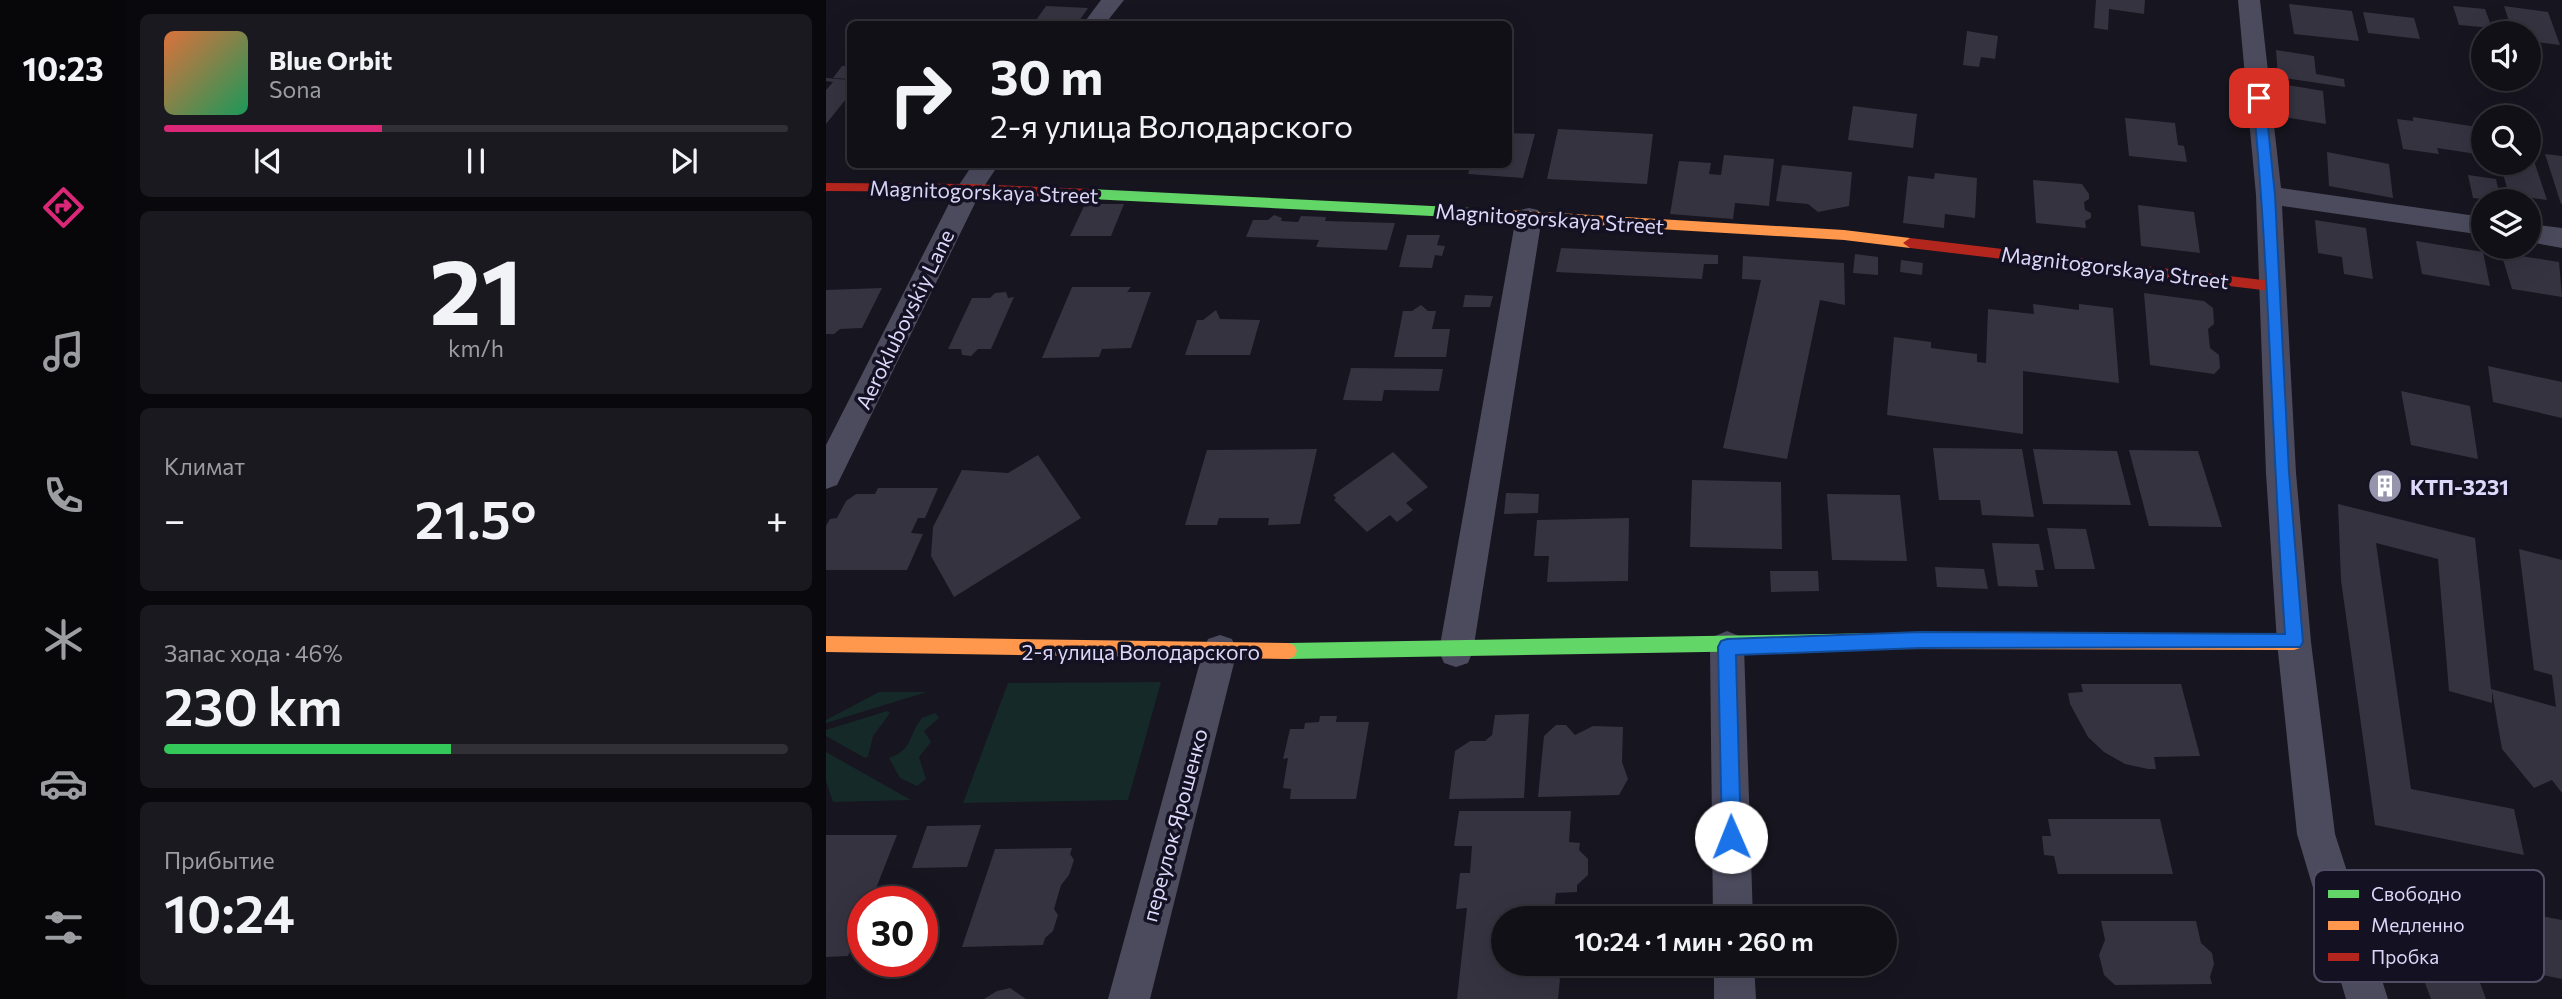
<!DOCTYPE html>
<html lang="ru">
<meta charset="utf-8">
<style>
:root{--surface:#111017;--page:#1a1920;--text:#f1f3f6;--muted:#9c9da1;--line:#303036;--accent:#db2777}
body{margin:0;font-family:Commissioner,sans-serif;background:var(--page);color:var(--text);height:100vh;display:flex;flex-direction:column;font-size:26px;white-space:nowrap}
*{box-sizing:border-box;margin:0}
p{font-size:23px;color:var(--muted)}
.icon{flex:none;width:38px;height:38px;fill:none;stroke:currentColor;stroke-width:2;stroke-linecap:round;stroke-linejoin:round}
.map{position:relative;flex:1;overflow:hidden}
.side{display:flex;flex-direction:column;gap:14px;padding:14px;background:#09090d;width:700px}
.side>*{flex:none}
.hud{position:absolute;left:21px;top:21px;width:665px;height:147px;border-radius:10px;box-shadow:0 7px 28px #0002,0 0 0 2px var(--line);background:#111017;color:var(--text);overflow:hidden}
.controls{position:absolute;left:1645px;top:21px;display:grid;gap:14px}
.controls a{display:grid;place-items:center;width:70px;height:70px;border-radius:50%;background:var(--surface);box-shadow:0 7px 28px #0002,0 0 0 2px var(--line);font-size:35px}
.speed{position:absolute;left:21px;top:886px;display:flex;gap:14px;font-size:35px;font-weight:700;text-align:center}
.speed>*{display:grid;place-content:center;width:91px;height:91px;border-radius:50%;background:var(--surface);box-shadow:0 7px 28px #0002,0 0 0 2px var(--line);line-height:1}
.speed .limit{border:10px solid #d22;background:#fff;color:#111}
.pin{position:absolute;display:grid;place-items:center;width:60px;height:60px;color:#fff;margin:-30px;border-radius:14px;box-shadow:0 4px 10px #0006}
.me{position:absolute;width:77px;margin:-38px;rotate:359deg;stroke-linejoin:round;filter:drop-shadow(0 0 5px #0008)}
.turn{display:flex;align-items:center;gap:24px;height:147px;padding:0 28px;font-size:32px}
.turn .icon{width:91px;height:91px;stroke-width:2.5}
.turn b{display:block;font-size:49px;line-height:60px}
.big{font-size:52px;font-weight:600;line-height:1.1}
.side .widget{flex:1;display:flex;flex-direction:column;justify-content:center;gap:10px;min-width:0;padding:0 24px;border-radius:10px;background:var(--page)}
.side .dial{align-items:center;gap:0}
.dial b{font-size:91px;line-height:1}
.song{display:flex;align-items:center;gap:21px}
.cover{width:84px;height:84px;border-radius:10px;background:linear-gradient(135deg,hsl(20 70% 55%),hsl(150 70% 35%))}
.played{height:7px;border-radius:4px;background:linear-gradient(90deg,var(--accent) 35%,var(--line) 35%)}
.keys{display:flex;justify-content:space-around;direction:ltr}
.heat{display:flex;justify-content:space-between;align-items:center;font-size:38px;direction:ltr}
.charge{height:10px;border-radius:5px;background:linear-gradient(90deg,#34c759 46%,var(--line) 0)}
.trip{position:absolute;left:665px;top:906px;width:406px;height:70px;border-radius:35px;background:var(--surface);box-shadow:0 7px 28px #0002,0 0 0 2px var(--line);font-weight:600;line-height:70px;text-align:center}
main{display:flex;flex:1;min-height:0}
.tab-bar{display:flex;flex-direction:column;width:126px;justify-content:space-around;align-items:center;background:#070609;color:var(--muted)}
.tab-bar .icon{width:49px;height:49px}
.tab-bar .active{color:var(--accent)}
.tab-bar b{font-size:32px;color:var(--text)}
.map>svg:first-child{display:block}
.green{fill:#152929}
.building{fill:#363341}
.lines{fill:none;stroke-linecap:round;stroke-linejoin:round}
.street{fill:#4c4b5e;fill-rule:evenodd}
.fast{fill:#63d668;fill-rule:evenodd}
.slow{fill:#ff974d;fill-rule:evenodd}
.jam{fill:#b3261e;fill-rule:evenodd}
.route{fill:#1a73e8;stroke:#114b97;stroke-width:2}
.labels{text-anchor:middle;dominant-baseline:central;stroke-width:7;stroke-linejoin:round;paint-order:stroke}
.street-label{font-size:21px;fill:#dcd8fa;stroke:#141123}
.poi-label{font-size:21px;font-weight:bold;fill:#dcd8fa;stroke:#141123;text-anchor:start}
.key{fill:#141123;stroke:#504d64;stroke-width:2}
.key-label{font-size:19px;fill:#dcd8fa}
</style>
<main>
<nav class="tab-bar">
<b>10:23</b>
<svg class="icon active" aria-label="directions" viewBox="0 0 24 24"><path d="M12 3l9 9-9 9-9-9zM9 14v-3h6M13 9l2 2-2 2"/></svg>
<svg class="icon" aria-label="music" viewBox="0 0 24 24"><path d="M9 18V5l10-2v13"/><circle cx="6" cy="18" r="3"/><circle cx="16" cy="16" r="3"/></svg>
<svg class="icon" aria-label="phone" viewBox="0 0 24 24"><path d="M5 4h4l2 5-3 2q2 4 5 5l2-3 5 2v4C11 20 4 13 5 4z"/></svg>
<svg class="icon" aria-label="climate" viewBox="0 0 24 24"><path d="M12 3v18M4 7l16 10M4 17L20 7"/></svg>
<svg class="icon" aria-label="car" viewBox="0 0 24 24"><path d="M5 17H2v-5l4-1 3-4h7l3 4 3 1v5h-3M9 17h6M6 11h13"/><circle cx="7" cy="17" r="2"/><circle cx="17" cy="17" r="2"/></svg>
<svg class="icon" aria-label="filters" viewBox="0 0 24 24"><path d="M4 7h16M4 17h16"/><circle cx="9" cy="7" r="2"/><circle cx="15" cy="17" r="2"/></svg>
</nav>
<section class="side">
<div class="widget">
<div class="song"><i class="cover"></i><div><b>Blue Orbit</b><p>Sona</p></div></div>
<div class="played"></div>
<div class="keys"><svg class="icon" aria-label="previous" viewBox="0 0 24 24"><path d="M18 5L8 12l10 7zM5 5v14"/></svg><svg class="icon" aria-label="pause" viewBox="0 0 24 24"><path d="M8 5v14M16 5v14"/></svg><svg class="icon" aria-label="next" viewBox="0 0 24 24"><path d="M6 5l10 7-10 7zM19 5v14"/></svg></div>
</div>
<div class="widget dial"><b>21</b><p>km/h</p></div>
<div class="widget"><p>Климат</p>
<div class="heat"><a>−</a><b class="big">21.5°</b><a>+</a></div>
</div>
<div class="widget"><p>Запас хода · 46%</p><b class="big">230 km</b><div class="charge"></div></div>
<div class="widget"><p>Прибытие</p><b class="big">10:24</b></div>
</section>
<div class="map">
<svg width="1736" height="999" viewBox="0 0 1736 999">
<rect width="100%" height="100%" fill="#17151f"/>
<path class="green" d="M335,682L302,800L137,803L182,683Z
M53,692H101L0,723V720Z
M61,711L64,713L47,736L42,757L39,758L0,736V730Z
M109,713L113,718L98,731L105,742L93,757L100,779L91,786L74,778L63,758C89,748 81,736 96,718Z
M0,752L85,800L7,802L0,781Z"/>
<path class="building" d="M1270,0H1319L1318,14L1283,9L1282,30L1268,28Z
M1463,4L1526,11L1533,41L1468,34Z
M220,6L262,8L251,24L208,23Z
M1627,6L1659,9L1666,28L1633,25Z
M1678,6L1722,12L1734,45L1703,41V33H1687Z
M1537,12L1588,18L1594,39L1542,33Z
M1141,31L1172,36L1169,59L1155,57L1153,67L1137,65Z
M1450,50L1488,56L1490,74L1518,79L1519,87L1452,77Z
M16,66H24V79L7,78Z
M0,78L24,80V94L0,124V90L7,82L0,81Z
M1456,84L1497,91L1500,124L1459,117Z
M1027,106L1091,114L1087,148L1022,140Z
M1587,117L1651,127L1657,155L1611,148L1613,154L1577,149L1571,119L1587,121Z
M1299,118L1349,123L1352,145L1358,146L1361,162L1303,156Z
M732,129L827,134L821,184L721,179Z
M682,133L709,134L697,178L642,174L645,164H682Z
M1501,152L1563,164L1567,198L1503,186Z
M1719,154L1736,156V204H1735Z
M898,155L948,159L943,206L909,203L907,219L844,214L853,161L885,163L883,174L895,175Z
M1703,160L1708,161L1721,200L1683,195L1674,163H1703Z
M229,164H293L291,170L227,169Z
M956,165L1026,172L1023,206L992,212L982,204L950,201Z
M1109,173L1151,178L1149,218L1119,214L1118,228L1077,223L1082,176L1108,179Z
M1642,175L1670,179L1675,201L1647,198Z
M1207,180L1256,184L1263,194V199L1258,202L1259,210L1265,213V218L1259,221L1260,228L1210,223Z
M259,204H298L285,236H244Z
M1312,205L1368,212L1374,253L1315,246Z
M448,215L456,218L455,221L472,222L475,216L500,217L499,221L569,223L561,250L490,247L493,240L420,237L427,220H442Z
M1489,220L1540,228L1547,279L1518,274L1516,257L1492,253Z
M581,235H614L611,245L619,246L616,256L609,255L606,268L573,267Z
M1590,241L1657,252L1664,286L1596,274Z
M735,248L892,255V264H878L876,279L730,272Z
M1675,253L1733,262L1736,297L1686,289Z
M1029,254L1052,257V275L1027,273Z
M917,256L1018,263L1019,305L994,300L961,459L897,448L935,280L916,279Z
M1075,260L1097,263L1096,275L1074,272Z
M246,287H305L301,292H325L305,348L276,349L273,357L216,358Z
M56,288L36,328L14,329L8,334H0V290Z
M180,292L182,298L188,297L165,349H152L145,356L136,355L135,349H122L146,298H164L169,293Z
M1318,293L1378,301L1387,308L1388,324L1382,329L1384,348L1393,355L1394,368L1388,374L1324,365Z
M639,295L667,296L664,307H637Z
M1207,304L1253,310V304L1287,308L1293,383L1197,371V434L1061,415L1068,337L1105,342V348L1151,354V362L1160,363L1162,309L1208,314Z
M595,305L602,311H610L606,329H624L620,357H568L577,311H586Z
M390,310L394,319L434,320L424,355H359L371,320H377Z
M1662,366L1736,382V418L1667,402Z
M525,368L617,369L613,391L558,390L556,401L517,400Z
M1575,391L1644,406L1652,459L1585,445Z
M1107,448L1196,449L1208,517L1156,515L1154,500H1113Z
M491,449L474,524L442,525L443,518H393L391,525H359L381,450Z
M1207,449L1291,451L1305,505L1217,504Z
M1303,450L1372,451L1396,527L1323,526Z
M567,452L602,487L580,503L587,510L571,522L564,515L541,532L508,500L510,498L507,495Z
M212,455L255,518L128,597L105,556L107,527L136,470L182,473Z
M1550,479L1569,485V494L1550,488Z
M866,480L955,482L956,549L864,547Z
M52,488H112L99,518H92L85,533L97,534L81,570H0V526L4,519L11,518L20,501L30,494H49Z
M680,493L713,494L712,513L678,514Z
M1001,494L1074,495L1081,561L1006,560Z
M1512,504L1649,538L1665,689L1730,707L1726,675L1708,670L1693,549L1736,560V793L1726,780L1708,788L1676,749L1666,691V703L1623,691L1612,559L1550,543L1585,789L1688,809L1698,855L1549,825L1515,580Z
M803,518L802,581L721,582L723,556H708L711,520Z
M1221,528L1260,529L1269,569H1229Z
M1166,543L1213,544L1218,570H1209L1212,587L1172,586Z
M1109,567L1158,569L1162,589L1111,587Z
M944,571H992L993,591L945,592Z
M1255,684H1355L1374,756L1328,757L1330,769H1322L1299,764L1278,752L1262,737L1244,704L1242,693L1257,692Z
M703,714L698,798L623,799L629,751L644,741H659L666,735L669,715Z
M494,716H511L510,722H543L530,799H464L465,789L457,788L462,758L457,759L464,729H478L479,723L493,722Z
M730,725H740L749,735L767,726L797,727L796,762L802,779L793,795L712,797L718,736Z
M633,811H745L743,842L754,843L753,850L762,859V875L751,885V892L730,893L728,910L736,919H677V964L724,968L734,979L732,999H631L641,908L630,909L634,873H644L646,846H628Z
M1222,819H1334L1347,874H1232L1228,856L1218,855L1216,836H1225Z
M155,825L141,867L86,868L101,826Z
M0,835H71L45,901H37V921L22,956L0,957Z
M246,848L244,854L248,860L243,875L235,885L228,909L232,915L227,931L219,938L217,945L136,947L169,849Z
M1563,887L1736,920V979L1646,961L1660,999H1605Z
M1275,921H1370L1375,943L1386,953L1388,964L1384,977L1386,984L1289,985L1278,975L1273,955L1279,940Z
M184,988L200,999H158L171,991Z"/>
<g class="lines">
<path class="street" d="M275,0H298L279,24H257Z
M1412,0H1434L1455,188L1657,217V235L1456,206L1470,473L1485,642L1509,834L1562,999H1520L1471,834L1451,642L1440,473L1430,195Z
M147,164H173L155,191L11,485L0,489V445L131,188Z
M703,208L712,210L716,217L647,651L642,663L630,667L618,663L613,651L690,217L694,210Z
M1703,224L1736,228V248L1703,242Z
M901,631L913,636L918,647L927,919H887L884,647L889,636Z
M394,635L406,639L411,651L324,999H282L377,651L382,639Z
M888,964H928L930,999H888Z"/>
<path class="fast" d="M264,189L646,208L653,213L646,218L264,199L258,194Z
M1060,633L1066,635L1069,641L1066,647L1060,649L462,659L456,657L453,651L456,645L462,643Z"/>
<path class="slow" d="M646,208L1018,230L1084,238L1091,243L1084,248L1018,240L646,218L639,213Z
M1060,633L1468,634L1474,636L1477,642L1474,648L1468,650L1060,649L1054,647L1051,641L1054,635Z
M0,636L462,643L468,645L471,651L468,657L462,659L0,652Z"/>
<path class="jam" d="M0,183L144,184L264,189L270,194L264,199L144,192L0,191Z
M1084,238L1445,281L1452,286L1445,291L1084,248L1077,243Z"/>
</g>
<path class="route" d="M1433,94L1439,98L1449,195L1463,472L1477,642L1474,647L1094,648L910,655L915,837L912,844L905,847L898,844L896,837L892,647L895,641L901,639L1094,632L1459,634C1446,455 1444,276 1427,98Z"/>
<defs>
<g id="building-disc" transform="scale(1.75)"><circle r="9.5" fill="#9794ad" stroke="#141123"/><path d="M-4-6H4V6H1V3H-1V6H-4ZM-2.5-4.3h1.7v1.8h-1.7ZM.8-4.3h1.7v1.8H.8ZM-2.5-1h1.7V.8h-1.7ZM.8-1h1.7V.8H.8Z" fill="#fff"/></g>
</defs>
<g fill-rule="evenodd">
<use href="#building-disc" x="1559" y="486"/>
</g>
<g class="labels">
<g class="street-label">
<text transform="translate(158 191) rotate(2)">Magnitogorskaya Street</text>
<text transform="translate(724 218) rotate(4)">Magnitogorskaya Street</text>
<text transform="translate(1289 267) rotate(7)">Magnitogorskaya Street</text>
<text transform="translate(78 319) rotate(-64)">Aeroklubovskiy Lane</text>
<text x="315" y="651">2-я улица Володарского</text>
<text transform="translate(348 825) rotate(-75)">переулок Ярошенко</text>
</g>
<g class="poi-label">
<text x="1584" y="486">КТП-3231</text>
</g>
</g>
<rect x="1488" y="870" width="230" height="112" rx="10" class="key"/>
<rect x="1502" y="890" width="31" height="8" fill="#63d668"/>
<rect x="1502" y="921" width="31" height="9" fill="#ff974d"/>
<rect x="1502" y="953" width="31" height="8" fill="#b3261e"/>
<g class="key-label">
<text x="1545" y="901">Свободно</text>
<text x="1545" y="932">Медленно</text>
<text x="1545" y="964">Пробка</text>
</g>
</svg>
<div class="controls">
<a><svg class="icon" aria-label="sound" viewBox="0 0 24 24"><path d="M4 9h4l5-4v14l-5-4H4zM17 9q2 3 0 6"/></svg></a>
<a><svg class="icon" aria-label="search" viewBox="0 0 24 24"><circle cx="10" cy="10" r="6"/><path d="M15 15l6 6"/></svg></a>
<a><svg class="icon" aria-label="layers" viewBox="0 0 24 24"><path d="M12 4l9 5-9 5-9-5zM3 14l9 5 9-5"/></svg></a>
</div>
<div class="speed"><div class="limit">30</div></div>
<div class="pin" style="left:1433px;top:98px;background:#d93025"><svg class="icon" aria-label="arrive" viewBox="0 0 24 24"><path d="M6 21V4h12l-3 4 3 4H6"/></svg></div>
<svg class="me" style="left:905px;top:837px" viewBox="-20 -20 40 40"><circle r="19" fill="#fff"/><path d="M0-13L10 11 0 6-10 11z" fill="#1a73e8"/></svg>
<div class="trip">10:24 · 1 мин · 260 m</div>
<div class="hud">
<div class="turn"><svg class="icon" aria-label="right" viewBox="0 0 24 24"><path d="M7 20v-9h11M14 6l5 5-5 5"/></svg><div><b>30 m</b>2-я улица Володарского</div></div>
</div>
</div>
</main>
